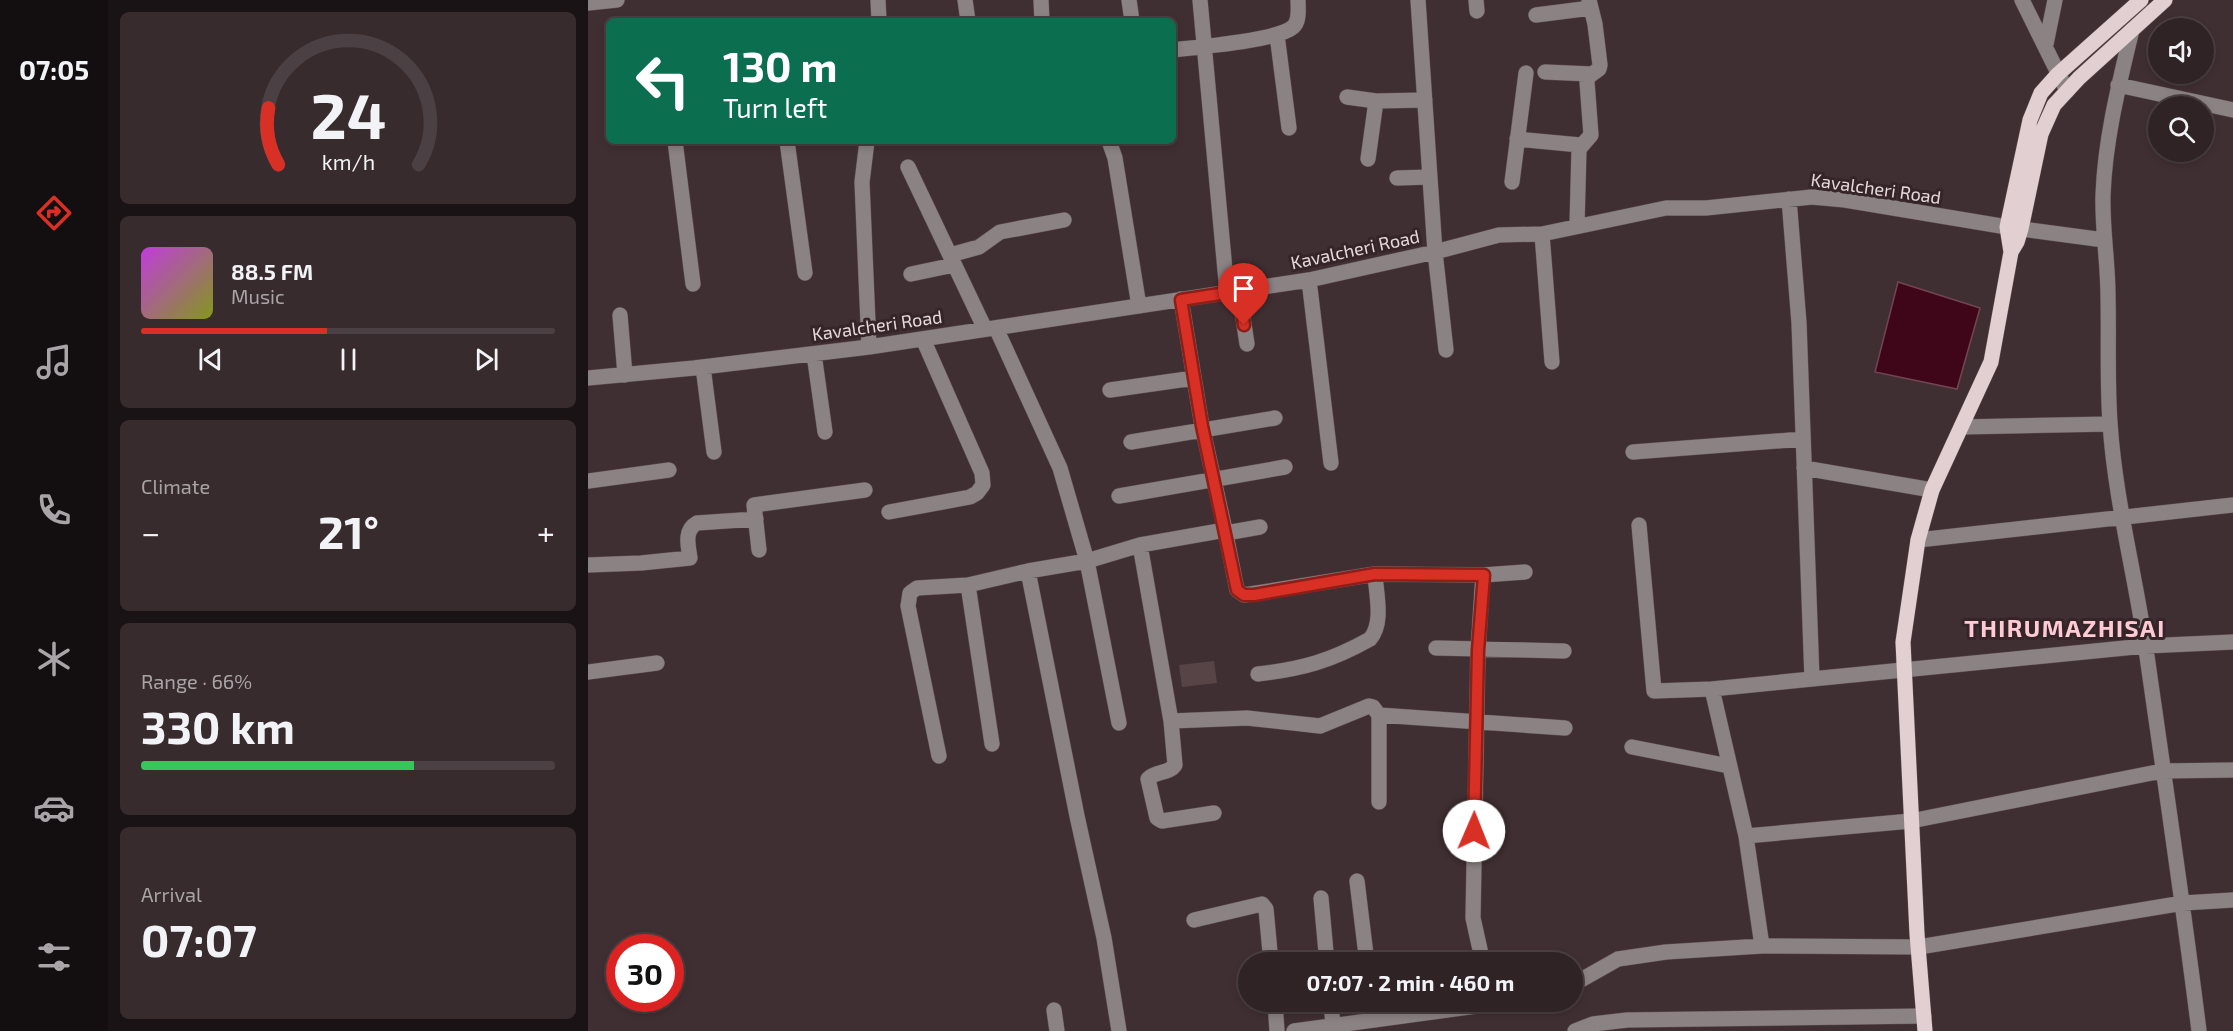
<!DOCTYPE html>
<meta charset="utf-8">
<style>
:root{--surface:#302326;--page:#382b2e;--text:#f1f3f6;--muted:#a8a4a7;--line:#4b4043;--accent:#d93025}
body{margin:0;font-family:"Exo 2",sans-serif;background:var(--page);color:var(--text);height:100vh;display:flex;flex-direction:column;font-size:22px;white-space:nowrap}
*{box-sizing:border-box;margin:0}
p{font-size:20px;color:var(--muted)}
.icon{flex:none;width:33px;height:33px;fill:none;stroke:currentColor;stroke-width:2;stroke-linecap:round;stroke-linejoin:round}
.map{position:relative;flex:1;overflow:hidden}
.drawer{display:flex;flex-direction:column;gap:12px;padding:12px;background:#1a1315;width:480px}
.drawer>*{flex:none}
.banner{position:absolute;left:18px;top:18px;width:570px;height:126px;border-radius:9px;box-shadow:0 3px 9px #0003,0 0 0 2px var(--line);background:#0b6e4f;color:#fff;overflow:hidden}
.buttons{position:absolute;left:1560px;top:18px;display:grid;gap:12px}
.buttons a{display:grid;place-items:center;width:66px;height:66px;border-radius:50%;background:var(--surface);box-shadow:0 3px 9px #0003,0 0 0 2px var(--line);font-size:30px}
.speed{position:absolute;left:18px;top:934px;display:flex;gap:12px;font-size:30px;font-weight:700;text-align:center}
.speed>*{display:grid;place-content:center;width:78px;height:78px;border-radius:50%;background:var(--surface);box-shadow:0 3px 9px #0003,0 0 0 2px var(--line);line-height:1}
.speed .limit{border:9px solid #d22;background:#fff;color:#111}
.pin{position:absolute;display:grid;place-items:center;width:51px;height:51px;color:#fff;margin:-62px -26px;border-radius:50% 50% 50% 0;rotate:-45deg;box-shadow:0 0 6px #0007}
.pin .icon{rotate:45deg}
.me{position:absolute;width:66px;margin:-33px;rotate:1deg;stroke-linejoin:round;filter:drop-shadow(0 0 4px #0008)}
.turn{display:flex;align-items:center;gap:21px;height:126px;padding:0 18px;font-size:27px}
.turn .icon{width:78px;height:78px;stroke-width:2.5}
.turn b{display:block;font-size:42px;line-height:51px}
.big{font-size:45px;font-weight:700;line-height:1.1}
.drawer .card{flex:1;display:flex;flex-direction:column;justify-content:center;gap:9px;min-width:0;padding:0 21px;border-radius:9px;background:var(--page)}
.drawer .dial{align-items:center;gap:0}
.dial svg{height:156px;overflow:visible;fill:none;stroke:var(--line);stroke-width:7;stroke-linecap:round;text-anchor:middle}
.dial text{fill:var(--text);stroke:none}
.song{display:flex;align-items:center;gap:18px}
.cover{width:72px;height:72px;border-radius:9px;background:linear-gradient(135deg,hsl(290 70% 55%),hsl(70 70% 35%))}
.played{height:6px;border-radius:3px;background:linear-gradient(90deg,var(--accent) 45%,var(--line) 45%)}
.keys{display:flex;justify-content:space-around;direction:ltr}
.heat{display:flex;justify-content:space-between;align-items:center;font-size:33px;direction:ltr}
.charge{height:9px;border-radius:4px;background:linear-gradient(90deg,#34c759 66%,var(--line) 0)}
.trip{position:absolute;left:650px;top:952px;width:345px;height:60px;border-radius:30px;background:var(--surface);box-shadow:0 3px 9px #0003,0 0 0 2px var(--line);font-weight:700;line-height:60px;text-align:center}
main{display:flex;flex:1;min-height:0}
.tab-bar{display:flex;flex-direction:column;width:108px;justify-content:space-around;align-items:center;background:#130e0f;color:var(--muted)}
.tab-bar .icon{width:42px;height:42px}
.tab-bar .on{color:var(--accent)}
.tab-bar b{font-size:27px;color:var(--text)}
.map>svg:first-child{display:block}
.water{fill:#3f061a;stroke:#714554;stroke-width:1.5}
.building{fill:#564447}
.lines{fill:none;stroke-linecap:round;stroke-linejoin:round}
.minor-casing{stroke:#5e4e50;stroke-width:16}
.major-casing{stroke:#5e4e50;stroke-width:16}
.minor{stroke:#8b8283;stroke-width:15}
.major{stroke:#e1cfd2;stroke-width:15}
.route-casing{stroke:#8d1f18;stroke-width:15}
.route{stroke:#d93025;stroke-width:10}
.labels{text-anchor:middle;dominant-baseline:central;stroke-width:6;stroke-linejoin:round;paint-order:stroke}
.street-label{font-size:18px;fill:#e5d9db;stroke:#352528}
.district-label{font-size:24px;font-weight:bold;letter-spacing:1.5px;fill:#fecad4;stroke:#352528}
</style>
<main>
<nav class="tab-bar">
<b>07:05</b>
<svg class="icon on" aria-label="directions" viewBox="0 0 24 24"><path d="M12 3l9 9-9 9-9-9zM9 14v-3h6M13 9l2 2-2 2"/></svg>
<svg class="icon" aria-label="music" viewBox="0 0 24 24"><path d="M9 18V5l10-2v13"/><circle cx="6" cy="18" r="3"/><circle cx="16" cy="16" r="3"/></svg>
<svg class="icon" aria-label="phone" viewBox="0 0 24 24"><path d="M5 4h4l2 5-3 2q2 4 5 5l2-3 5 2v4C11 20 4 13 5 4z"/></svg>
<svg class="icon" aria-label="climate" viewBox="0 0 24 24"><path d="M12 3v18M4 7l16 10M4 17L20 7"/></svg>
<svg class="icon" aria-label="car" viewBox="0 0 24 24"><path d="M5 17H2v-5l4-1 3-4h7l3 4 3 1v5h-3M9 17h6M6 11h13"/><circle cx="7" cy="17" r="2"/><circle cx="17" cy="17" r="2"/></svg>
<svg class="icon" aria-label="filters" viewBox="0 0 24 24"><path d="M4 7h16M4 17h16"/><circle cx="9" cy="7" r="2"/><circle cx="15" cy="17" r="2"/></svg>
</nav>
<section class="drawer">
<div class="card dial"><svg viewBox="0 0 100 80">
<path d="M14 69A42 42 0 1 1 86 69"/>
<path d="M14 69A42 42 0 0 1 9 40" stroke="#d93025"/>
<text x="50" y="56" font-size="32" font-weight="700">24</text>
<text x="50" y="72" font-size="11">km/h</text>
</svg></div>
<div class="card">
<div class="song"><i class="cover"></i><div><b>88.5 FM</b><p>Music</p></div></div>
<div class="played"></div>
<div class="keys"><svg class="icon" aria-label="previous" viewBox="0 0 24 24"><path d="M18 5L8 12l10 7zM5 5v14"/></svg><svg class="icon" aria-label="pause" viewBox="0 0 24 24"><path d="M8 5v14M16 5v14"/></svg><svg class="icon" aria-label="next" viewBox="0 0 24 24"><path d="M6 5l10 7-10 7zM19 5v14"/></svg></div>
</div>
<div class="card"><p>Climate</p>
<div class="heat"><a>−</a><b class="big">21°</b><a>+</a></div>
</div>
<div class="card"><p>Range · 66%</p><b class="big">330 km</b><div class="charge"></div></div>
<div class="card"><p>Arrival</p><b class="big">07:07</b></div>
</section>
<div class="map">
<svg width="1645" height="1031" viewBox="0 0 1645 1031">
<rect width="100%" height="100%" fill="#402f32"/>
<path class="water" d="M1310,282L1392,308L1369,389L1287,372Z"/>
<path class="building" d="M626,661L629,683L594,687L591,665Z"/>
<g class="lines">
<g class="minor-casing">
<path id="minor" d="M290,0L291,21
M377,0L380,21
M453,0L454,21
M541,0L544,21
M612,0L639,292
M830,0L847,252L858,350
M888,0L889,11
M1434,0L1479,91
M0,3L29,0
M948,15L1003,8
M1544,30C1531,84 1517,139 1515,195C1514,229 1520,262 1520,296C1521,338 1519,381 1522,423C1527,499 1547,574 1558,649C1576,776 1595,903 1611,1031
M689,35L701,128
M1458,44L1467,0
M585,50C609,47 689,41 705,27C712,21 710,8 710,0
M957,72L1003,74
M1530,85L1645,110
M759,97L788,101
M929,139L992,145
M87,141L105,284
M199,141L217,273
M279,141L274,182L281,347
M521,141L527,158L551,306
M780,159L788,101L837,100
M320,167L397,329
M809,178L842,177
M924,182L938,73
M989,225L991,149L1003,135L999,82L1000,77L1011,69L1012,65L1007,24L1001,0
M954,234L964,362
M362,255L391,247L412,232L476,220
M323,274L366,265
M721,280L743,463
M651,291L659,344
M593,299L614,426L637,530
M32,315L37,375
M408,328L472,468L499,561L531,723
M226,354L237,432
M115,367L126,452
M0,378L106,368L281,347L721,280L847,252L911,235L954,234L1078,208H1118L1224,197L1257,200L1419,227L1516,240
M522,390L606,378
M1373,427L1522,424
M543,442L687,418
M1045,452L1215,439
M1216,468L1344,490
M0,481L81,470
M531,496L697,467
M301,512L382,497L389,493L395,485L394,473L335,339
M638,533L672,527
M1330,540L1645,505
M552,545L583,721L659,718L732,726L781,706L785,707L791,715
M171,550L166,505L277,490
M0,565L53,563L102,558C100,545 96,530 109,523L168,519
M440,571L489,816L516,938L531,1031
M380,585L404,744
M848,648L976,651
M0,672L69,663
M670,674C714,669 743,661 782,639C796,623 788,594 787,574
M1224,679L1557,646L1645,642
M1124,689L1224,679L1211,323L1201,199
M583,721L587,765C581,774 567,771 560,779L569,818L574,821L626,813
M1044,747L1141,766
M351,756L320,606L322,593L329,588L380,585L440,571L499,561L552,545L637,530L649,590L656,595L787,574L895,575L937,572
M791,802V715L977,728
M1158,836L1323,821L1574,771L1645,770
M769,881L779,963
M733,898L739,963
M606,920L674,904L678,909L683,963
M1174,946L1331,947L1595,903L1645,900
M895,963L885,918L890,650L895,575
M984,985L1030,959L1078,952L1174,946L1158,836L1124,689L1066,691L1051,525
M687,1002L689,1031
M743,1002L745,1026
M784,1002L787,1020
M466,1010L469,1031
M706,1031L918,1002
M987,1031L1005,1024L1039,1020L1336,1016"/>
</g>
<g class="major-casing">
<path id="major" d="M1423,252L1429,242L1433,229L1453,134L1466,105L1491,78L1577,0
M1337,1031L1329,934L1315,642L1330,540L1344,490L1403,362L1423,252L1419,227L1442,120L1453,93L1470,74L1553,0"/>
</g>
<use href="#minor" class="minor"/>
<use href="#major" class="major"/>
</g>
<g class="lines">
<g class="route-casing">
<path id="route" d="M656,325L651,291L593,300L614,426L649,590L656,595H666L787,574L896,575L890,650L886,831"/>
</g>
<use href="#route" class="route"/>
</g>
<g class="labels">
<g class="street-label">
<text transform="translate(1288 188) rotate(8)">Kavalcheri Road</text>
<text transform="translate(767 249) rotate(-12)">Kavalcheri Road</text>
<text transform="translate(289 325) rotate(-8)">Kavalcheri Road</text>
</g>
<g class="district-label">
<text x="1477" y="627">THIRUMAZHISAI</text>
</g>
</g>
</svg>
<div class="buttons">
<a><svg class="icon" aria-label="sound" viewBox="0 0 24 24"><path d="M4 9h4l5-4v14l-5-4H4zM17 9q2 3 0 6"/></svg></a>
<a><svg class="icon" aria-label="search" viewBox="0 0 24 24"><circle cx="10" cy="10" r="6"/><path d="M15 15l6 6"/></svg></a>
</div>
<div class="speed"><div class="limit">30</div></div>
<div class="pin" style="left:656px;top:325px;background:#d93025"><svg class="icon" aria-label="arrive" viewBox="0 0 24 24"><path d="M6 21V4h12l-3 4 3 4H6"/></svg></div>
<svg class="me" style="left:886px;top:831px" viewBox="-20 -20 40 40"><circle r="19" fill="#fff"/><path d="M0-13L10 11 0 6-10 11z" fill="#d93025"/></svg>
<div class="trip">07:07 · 2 min · 460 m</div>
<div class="banner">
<div class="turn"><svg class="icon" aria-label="left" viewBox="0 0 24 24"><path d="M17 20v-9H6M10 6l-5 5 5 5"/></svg><div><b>130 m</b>Turn left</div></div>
</div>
</div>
</main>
